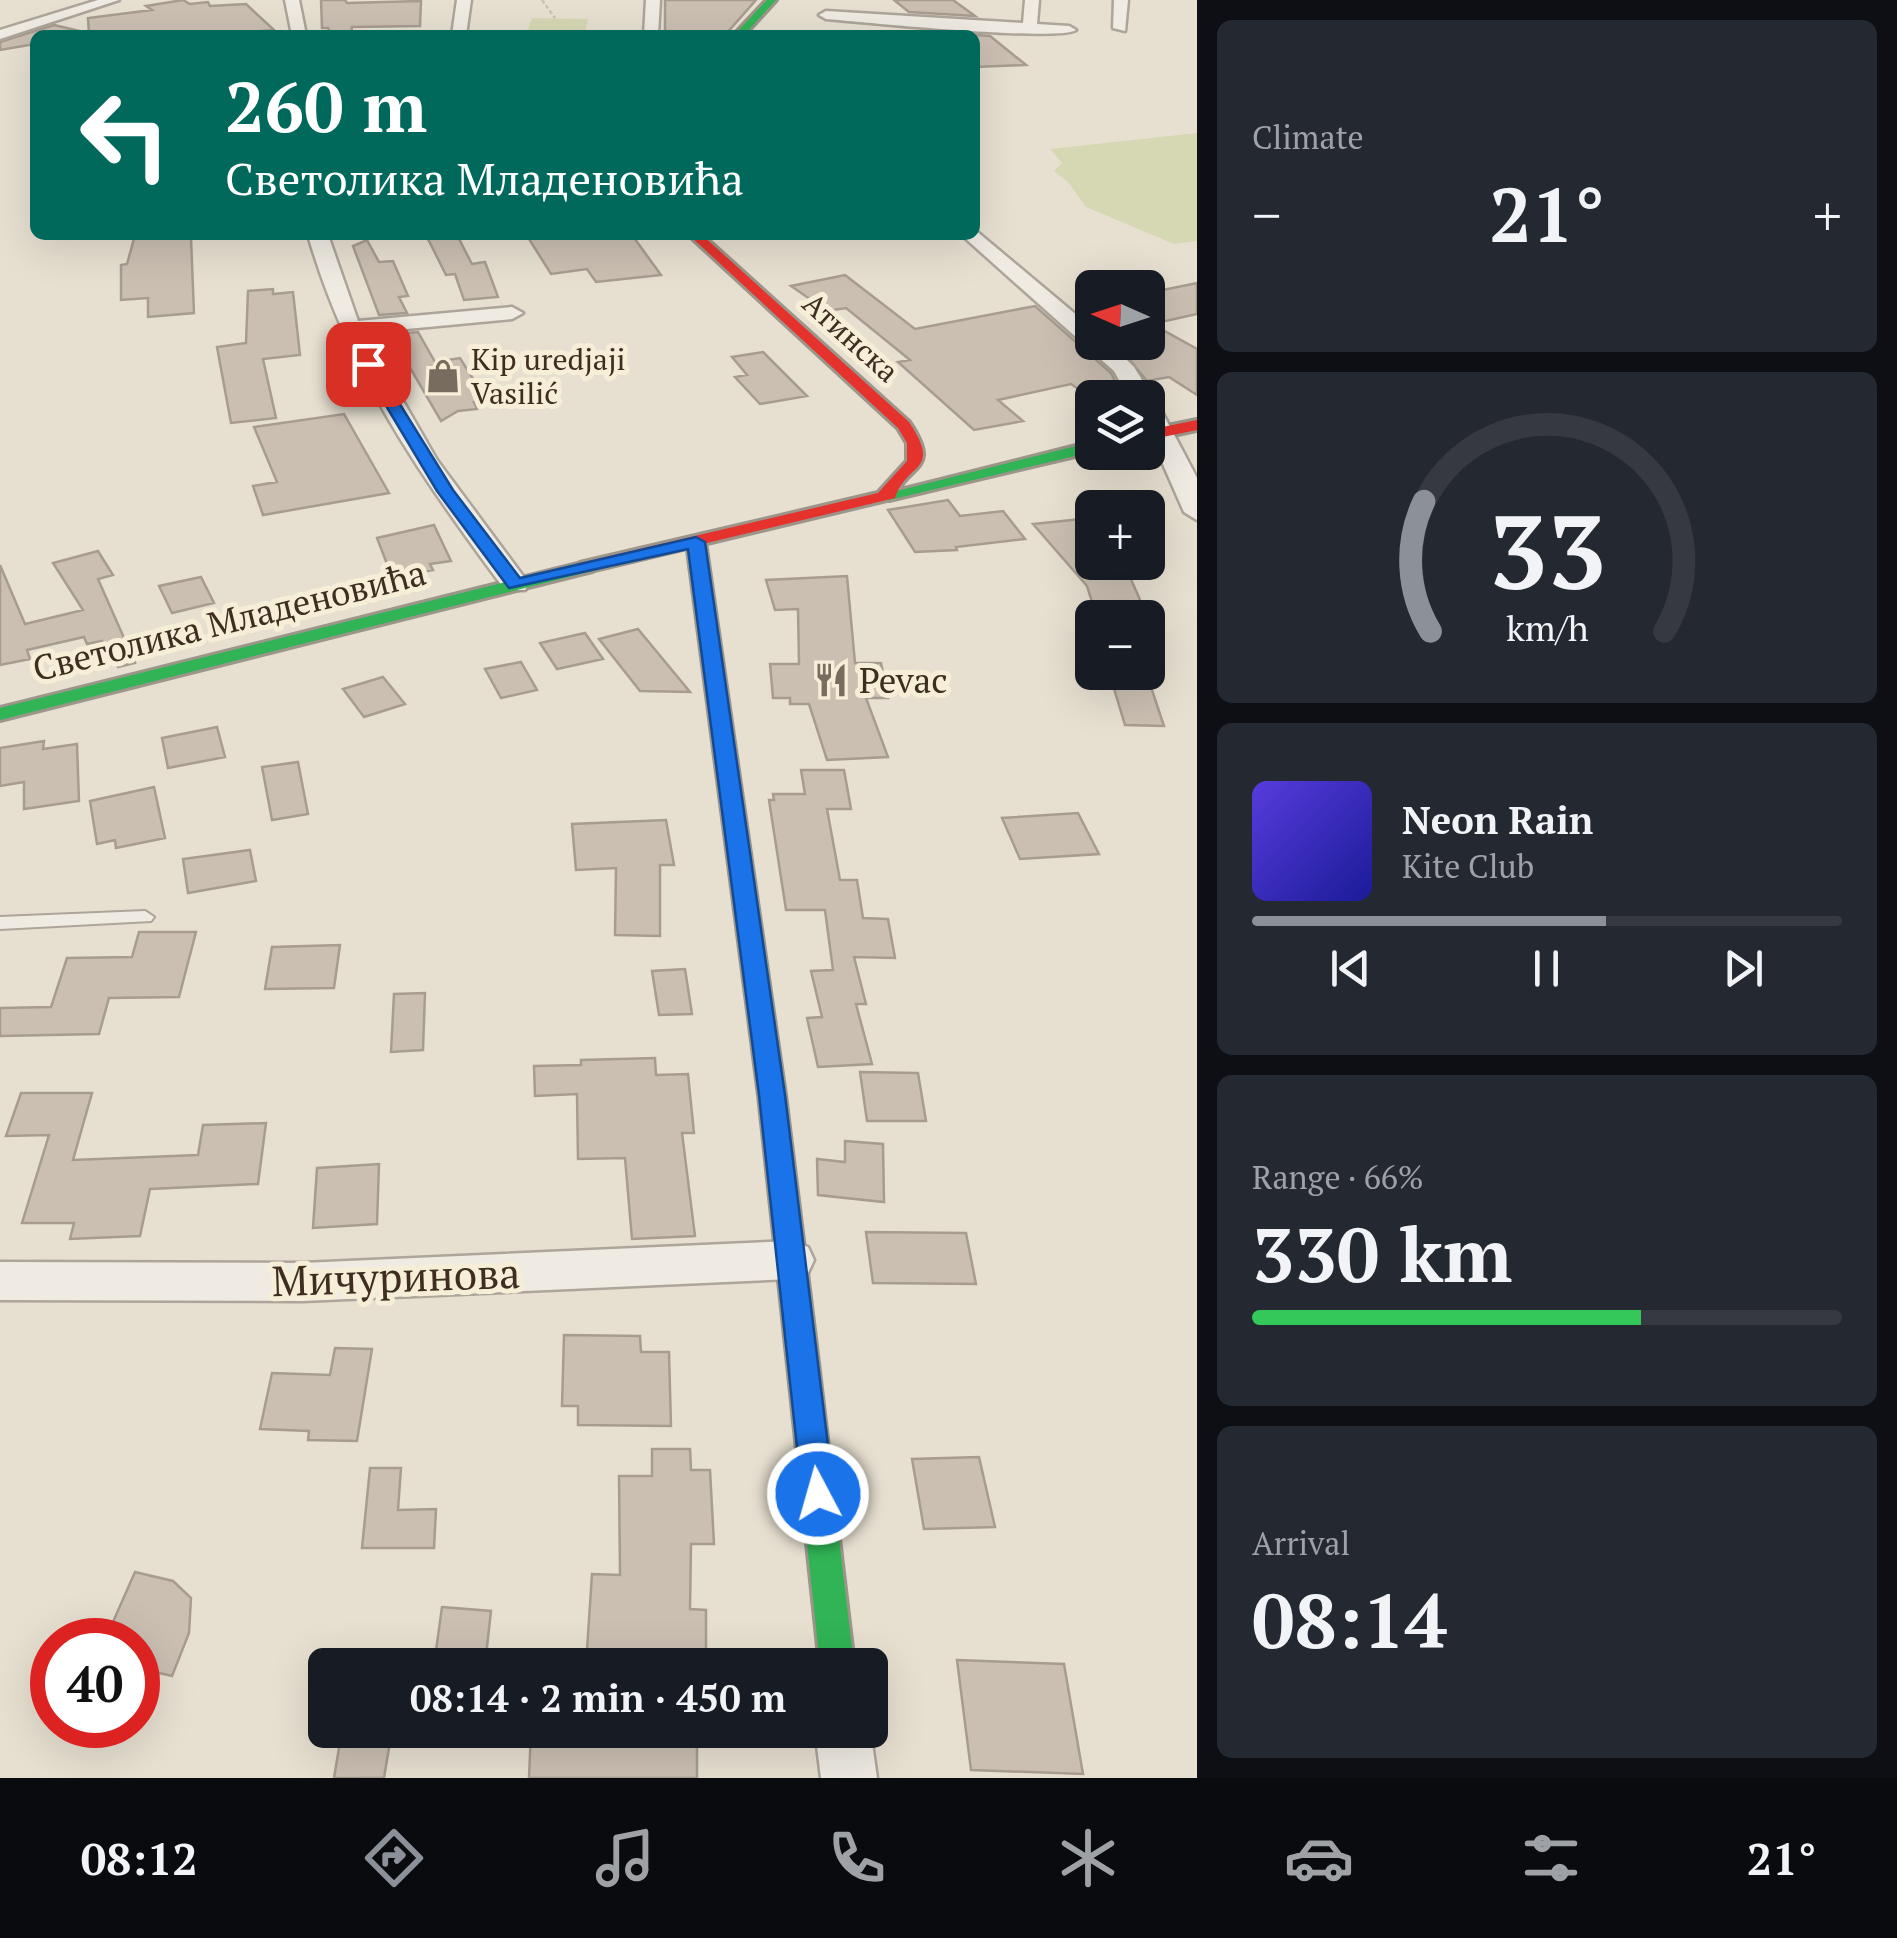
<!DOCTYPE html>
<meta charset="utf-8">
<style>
:root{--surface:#171b24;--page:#242831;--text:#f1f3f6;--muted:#9ea1a6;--line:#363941;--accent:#8c9099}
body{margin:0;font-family:"PT Serif",serif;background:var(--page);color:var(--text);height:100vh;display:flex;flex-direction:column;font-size:38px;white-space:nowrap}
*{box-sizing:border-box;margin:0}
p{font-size:32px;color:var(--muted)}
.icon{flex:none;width:55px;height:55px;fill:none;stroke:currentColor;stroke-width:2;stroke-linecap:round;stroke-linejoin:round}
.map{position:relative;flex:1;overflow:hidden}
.drawer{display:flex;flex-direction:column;gap:20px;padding:20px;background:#0d0f14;width:700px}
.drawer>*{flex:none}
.hud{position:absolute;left:30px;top:30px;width:950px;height:210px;border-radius:15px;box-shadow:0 10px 40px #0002;background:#00695c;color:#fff;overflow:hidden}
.needle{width:65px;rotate:273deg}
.controls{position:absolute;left:1075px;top:270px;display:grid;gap:20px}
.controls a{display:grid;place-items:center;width:90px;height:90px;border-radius:15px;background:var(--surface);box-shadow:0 10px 40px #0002;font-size:50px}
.speed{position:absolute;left:30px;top:1618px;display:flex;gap:20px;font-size:50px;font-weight:700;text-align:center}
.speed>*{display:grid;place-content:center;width:130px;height:130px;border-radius:50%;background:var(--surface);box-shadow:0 10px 40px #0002;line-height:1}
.speed .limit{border:15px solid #d22;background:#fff;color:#111}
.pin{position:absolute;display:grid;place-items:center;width:85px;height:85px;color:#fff;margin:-42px;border-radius:20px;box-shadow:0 5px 15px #0006}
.me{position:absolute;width:110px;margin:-55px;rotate:354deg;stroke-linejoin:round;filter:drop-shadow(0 0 8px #0008)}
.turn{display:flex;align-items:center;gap:35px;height:210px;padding:0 30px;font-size:45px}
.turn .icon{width:130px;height:130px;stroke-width:2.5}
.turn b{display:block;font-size:70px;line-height:85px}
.big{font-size:75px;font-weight:800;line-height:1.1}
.drawer .widget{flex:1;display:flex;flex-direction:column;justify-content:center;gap:15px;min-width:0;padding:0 35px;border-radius:15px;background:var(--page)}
.drawer .dial{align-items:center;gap:0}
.dial svg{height:260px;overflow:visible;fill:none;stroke:var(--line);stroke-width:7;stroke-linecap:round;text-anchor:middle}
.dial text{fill:var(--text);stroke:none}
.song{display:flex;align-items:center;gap:30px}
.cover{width:120px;height:120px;border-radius:15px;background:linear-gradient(135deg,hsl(250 70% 55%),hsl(240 70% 35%))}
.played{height:10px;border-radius:5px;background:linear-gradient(90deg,var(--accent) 60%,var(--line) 60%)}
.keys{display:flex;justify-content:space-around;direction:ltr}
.heat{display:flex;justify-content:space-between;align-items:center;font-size:55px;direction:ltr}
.charge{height:15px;border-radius:8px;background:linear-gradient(90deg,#34c759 66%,var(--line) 0)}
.trip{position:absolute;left:308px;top:1648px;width:580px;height:100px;border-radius:15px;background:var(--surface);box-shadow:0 10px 40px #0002;font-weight:800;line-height:100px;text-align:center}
.menu{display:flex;height:160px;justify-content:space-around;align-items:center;background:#090b0e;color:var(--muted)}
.menu .icon{width:70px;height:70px}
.menu .current{color:var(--accent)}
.menu b{font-size:45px;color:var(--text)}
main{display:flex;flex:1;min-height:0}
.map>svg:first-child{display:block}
.green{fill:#d6d7b3}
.building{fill:#cbbfb2;stroke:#a89c90;stroke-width:2.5}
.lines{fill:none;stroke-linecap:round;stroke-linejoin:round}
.lane-casing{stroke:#ada599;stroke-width:4}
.street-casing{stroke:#ada599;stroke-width:5}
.fast-casing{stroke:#9c958a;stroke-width:6}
.slow-casing{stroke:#9c958a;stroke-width:6}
.jam-casing{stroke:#9c958a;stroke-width:6}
.path{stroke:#c8c2b9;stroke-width:2.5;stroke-dasharray:4 2.5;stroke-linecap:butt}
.lane{fill:#efebe3;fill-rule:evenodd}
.street{fill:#efebe3;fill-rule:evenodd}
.fast{fill:#30b455;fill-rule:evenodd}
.slow{fill:#ff9f0a;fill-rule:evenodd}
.jam{fill:#e5322d;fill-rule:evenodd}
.route{fill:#1a73e8;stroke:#114b97;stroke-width:2.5}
.labels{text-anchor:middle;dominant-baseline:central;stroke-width:10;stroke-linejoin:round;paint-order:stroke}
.far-street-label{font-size:30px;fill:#3d2e20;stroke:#f7eed8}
.far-poi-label{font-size:30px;fill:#3d2e20;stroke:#f7eed8;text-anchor:start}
.street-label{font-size:35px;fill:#3d2e20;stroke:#f7eed8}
.poi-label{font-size:35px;fill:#3d2e20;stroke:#f7eed8;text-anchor:start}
.near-street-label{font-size:42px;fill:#3d2e20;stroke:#f7eed8}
</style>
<main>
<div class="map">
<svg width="1197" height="1778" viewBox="0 0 1197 1778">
<rect width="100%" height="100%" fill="#e7e0d1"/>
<path class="green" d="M532,18L588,19L584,35H526Z
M1197,133V241L1174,244L1086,207L1068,182L1054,171L1062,163L1050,149Z"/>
<path class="building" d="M183,0L190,4L208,2L210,6L246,4L274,30L214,35H89L88,18L152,10L146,6Z
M321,0H345L347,3L421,1L420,26L352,27L351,35H331L328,28H322Z
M665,0H756L725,35H665Z
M894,0H953L975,16L909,12Z
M54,25L88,33L35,35V44L0,50V42Z
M933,32L990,36L1026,65L975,67V35Z
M135,235L191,238L194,313L148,317V298L121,300V265L127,264Z
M426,235H457L472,264L485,262L498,297L464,300L455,274L446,275Z
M566,235H632L661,275L596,282L587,269L551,274L529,239Z
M367,240L379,262L393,261L408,296L399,297L407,313L379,315L353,246Z
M845,275L915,329L1035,306L1111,373L1118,387L1084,393L1071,384L998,400L1023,421L974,430L898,362L910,360L846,308L827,311L791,286Z
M1197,283V314L1152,324L1197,349V395L1169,377L1147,381L1115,342H1148V293Z
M273,289V294L293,292L300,355L263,359L276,418L231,423L217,347L246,343L248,291Z
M418,332L435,362L460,358L487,401L474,402L477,409L458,411L441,421L391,335H386Z
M763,352L807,396L760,404L735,377L747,375L732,357Z
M344,414L389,493L263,515L253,486L277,482L254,427Z
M948,500L960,516L1003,511L1025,539L956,547L957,550L915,552L888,510Z
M1092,518V572L1126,568L1148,618H1097L1087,586L1033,524Z
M434,525L451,561L430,564L433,570L392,577L377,538Z
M98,551L113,575L98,579L135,663L118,667L102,641L87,644L84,637L27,650L30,659L0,665V565L25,624L83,610L53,563Z
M847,576L855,663H881L888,698H866L888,757L827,760L809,704H790V698H773L770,664H799L798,609L775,610L766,580Z
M201,577L214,603L172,613L159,586Z
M638,629L690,692L640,691L599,639Z
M585,633L603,659L557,669L540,643Z
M521,662L537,690L501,698L485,669Z
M1109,672H1146L1164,726L1125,725Z
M383,677L405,704L364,717L343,689Z
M217,727L225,757L168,768L162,738Z
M44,741L43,749L77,744L79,801L24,809V782L0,786V748Z
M298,762L308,814L272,820L262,767Z
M801,770H844L851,809H827L840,880H857L863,918L888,919L895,958L854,957L866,1004H856L872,1064L818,1067L807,1018L822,1017L811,971L833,970L825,910H786L769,800H774L773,794H805Z
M154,787L165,838L116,848L115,840L97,844L90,801Z
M1078,813L1099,854L1020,859L1002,818Z
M666,820L674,865H660V936L615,935L616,868L576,870L572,824Z
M250,850L256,881L188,893L183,859Z
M139,932H196L179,997L109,998L99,1034L0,1036V1008L51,1007L67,958L132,957Z
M340,945L334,988L265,989L272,947Z
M685,969L692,1014L659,1015L652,971Z
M425,993L423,1050L391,1052L394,994Z
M655,1058L656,1075L688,1074L694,1133H682L695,1236L632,1239L625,1158L578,1159L577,1094L535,1096L534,1066L581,1065V1060Z
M860,1072L918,1073L926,1121H867Z
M21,1093H92L73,1160L198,1155L203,1125L266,1123L258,1184L150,1189L140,1236L70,1239L74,1223H22L49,1135L6,1136Z
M845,1141L883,1144L884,1202L818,1195L817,1159L845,1162Z
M379,1164L377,1224L313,1228L317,1168Z
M866,1232L966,1233L976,1284L873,1283Z
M564,1335L640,1336L641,1352H669L671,1426L578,1425V1406H562Z
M335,1348L372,1349L357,1441L308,1440L309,1431L260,1429L272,1373L330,1375Z
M652,1449H690L691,1470H710L714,1544H691L690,1609L706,1610V1665H586L592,1574L620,1575L619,1476H652Z
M979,1457L995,1527L924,1529L912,1459Z
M370,1468H401L398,1510L436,1509L434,1548H362Z
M135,1572L173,1581L191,1598L189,1633L172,1676L138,1668V1640H105Z
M442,1607L491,1611L485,1665H434Z
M957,1660L1064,1664L1083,1774L971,1770Z
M342,1730H392L384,1778H334Z
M531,1730L697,1736V1778H529Z"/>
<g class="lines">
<g class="lane-casing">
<path id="lane" d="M145,911L154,917L151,921L0,929V917Z"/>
</g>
<g class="street-casing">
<path id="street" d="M98,0H119L0,39V30Z
M285,0H299L306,35H292Z
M457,0H471L466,35H452Z
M646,0H660L658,35H644Z
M1025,0H1039L1037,24L1069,26L1076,30C1058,42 862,22 826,19L819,15L826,11L1023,23Z
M1114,0H1128L1125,31L1113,28Z
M975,230L1092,328V342H1109L1134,367L1153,398L1150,402L1160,408L1197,478V520L1184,512L1148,430V398H1129L1114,371L966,239L963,235H975Z
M308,235H328L358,321L512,307L523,313L512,319L364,333L437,460L529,584L525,590H505C420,475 348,373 308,235Z
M792,1241L808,1247L814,1260L808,1273L792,1279L303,1301L0,1300V1262L303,1263Z
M815,1730L870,1729L877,1778H821Z"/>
</g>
<g class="fast-casing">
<path id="fast" d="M767,0H776L744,35H734Z
M1092,442V452L889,500L881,495Z
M586,562L592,563V571L0,720V708Z
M801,1333L811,1337L816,1346L854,1665H820L786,1346L791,1337Z"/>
</g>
<g class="slow-casing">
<path id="slow" d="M696,537L705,542L785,1095L816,1346L811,1355L801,1359L791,1355L786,1346L759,1095L687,542Z"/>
</g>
<g class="jam-casing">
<path id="jam" d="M689,235H702L909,422C943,473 906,462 895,498L586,572L580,571V563L878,493L907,461V443L898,428Z
M1197,420V430L1148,440V430Z"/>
</g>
<path class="path" d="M542,0L555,18"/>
<use href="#lane" class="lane"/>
<use href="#street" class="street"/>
<use href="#fast" class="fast"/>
<use href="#slow" class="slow"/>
<use href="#jam" class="jam"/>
</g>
<path class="route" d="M368,360L375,364L453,490L520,578L696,537L705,542L785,1095L834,1494L830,1505L818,1509L807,1505L802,1494L759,1095L688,549L509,588L437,491L361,364Z"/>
<defs>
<g id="shop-bare" transform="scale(2.7)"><path d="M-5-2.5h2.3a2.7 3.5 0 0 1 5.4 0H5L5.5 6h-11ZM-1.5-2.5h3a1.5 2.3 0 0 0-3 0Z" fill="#786c5e" stroke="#f7eed8" stroke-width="2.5" paint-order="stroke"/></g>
<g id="restaurant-bare" transform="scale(2.7)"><path d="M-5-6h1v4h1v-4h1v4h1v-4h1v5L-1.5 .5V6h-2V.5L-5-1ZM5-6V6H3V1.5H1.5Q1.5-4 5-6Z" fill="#786c5e" stroke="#f7eed8" stroke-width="2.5" paint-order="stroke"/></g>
</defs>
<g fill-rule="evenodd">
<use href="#shop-bare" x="443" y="376"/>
<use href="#restaurant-bare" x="831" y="680"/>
</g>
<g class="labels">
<g class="far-street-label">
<text transform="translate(851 337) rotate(42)">Атинска</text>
</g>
<g class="far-poi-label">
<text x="471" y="359">Kip uredjaji<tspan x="471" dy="34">Vasilić</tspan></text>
</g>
<g class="street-label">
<text transform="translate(229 620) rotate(-14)">Светолика Младеновића</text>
</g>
<g class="poi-label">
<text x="859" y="680">Pevac</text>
</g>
<g class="near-street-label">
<text transform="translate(396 1276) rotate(-2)">Мичуринова</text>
</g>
</g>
</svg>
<div class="controls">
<a><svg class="needle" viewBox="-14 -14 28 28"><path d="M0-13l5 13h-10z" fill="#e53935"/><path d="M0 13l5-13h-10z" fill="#9ea1a6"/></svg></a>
<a><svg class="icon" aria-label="layers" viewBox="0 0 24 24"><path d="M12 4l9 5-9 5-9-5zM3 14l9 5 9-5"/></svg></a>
<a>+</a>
<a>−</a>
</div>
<div class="speed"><div class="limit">40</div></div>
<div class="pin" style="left:368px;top:364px;background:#d93025"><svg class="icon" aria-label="arrive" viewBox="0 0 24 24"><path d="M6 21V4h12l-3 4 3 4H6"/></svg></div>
<svg class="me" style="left:818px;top:1494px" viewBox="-20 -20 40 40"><circle r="17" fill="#1a73e8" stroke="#fff" stroke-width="3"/><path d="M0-11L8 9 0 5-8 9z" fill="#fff"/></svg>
<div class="trip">08:14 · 2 min · 450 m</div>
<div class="hud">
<div class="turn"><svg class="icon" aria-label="left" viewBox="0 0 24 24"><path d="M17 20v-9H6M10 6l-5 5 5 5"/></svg><div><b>260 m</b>Светолика Младеновића</div></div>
</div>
</div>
<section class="drawer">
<div class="widget"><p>Climate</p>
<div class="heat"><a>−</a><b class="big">21°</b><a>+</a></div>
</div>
<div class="widget dial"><svg viewBox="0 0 100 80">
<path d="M14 69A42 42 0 1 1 86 69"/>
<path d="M14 69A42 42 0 0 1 12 29" stroke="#8c9099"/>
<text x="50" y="56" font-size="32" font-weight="700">33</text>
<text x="50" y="72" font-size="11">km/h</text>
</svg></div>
<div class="widget">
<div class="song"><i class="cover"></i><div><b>Neon Rain</b><p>Kite Club</p></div></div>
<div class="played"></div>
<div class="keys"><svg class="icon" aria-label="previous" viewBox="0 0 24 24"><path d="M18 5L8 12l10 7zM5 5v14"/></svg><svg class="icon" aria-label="pause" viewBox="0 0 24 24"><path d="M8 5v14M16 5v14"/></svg><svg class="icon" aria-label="next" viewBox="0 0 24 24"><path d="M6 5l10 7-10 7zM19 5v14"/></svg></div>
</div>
<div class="widget"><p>Range · 66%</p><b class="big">330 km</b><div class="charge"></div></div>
<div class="widget"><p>Arrival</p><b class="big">08:14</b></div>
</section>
</main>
<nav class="menu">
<b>08:12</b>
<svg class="icon current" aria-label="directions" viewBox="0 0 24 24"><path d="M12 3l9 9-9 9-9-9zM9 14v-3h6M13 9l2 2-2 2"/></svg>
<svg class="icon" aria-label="music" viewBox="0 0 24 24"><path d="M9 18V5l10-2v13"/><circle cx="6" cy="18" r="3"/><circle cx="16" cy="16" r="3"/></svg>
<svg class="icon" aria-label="phone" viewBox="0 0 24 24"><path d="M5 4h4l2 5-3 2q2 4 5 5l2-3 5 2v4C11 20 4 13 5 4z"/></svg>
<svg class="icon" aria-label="climate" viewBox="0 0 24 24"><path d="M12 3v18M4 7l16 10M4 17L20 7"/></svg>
<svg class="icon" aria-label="car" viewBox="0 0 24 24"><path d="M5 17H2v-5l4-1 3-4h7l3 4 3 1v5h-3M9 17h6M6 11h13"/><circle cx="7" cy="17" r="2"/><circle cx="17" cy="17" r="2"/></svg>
<svg class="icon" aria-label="filters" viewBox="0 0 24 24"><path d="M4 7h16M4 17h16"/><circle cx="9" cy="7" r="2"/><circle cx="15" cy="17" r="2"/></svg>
<b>21°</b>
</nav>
